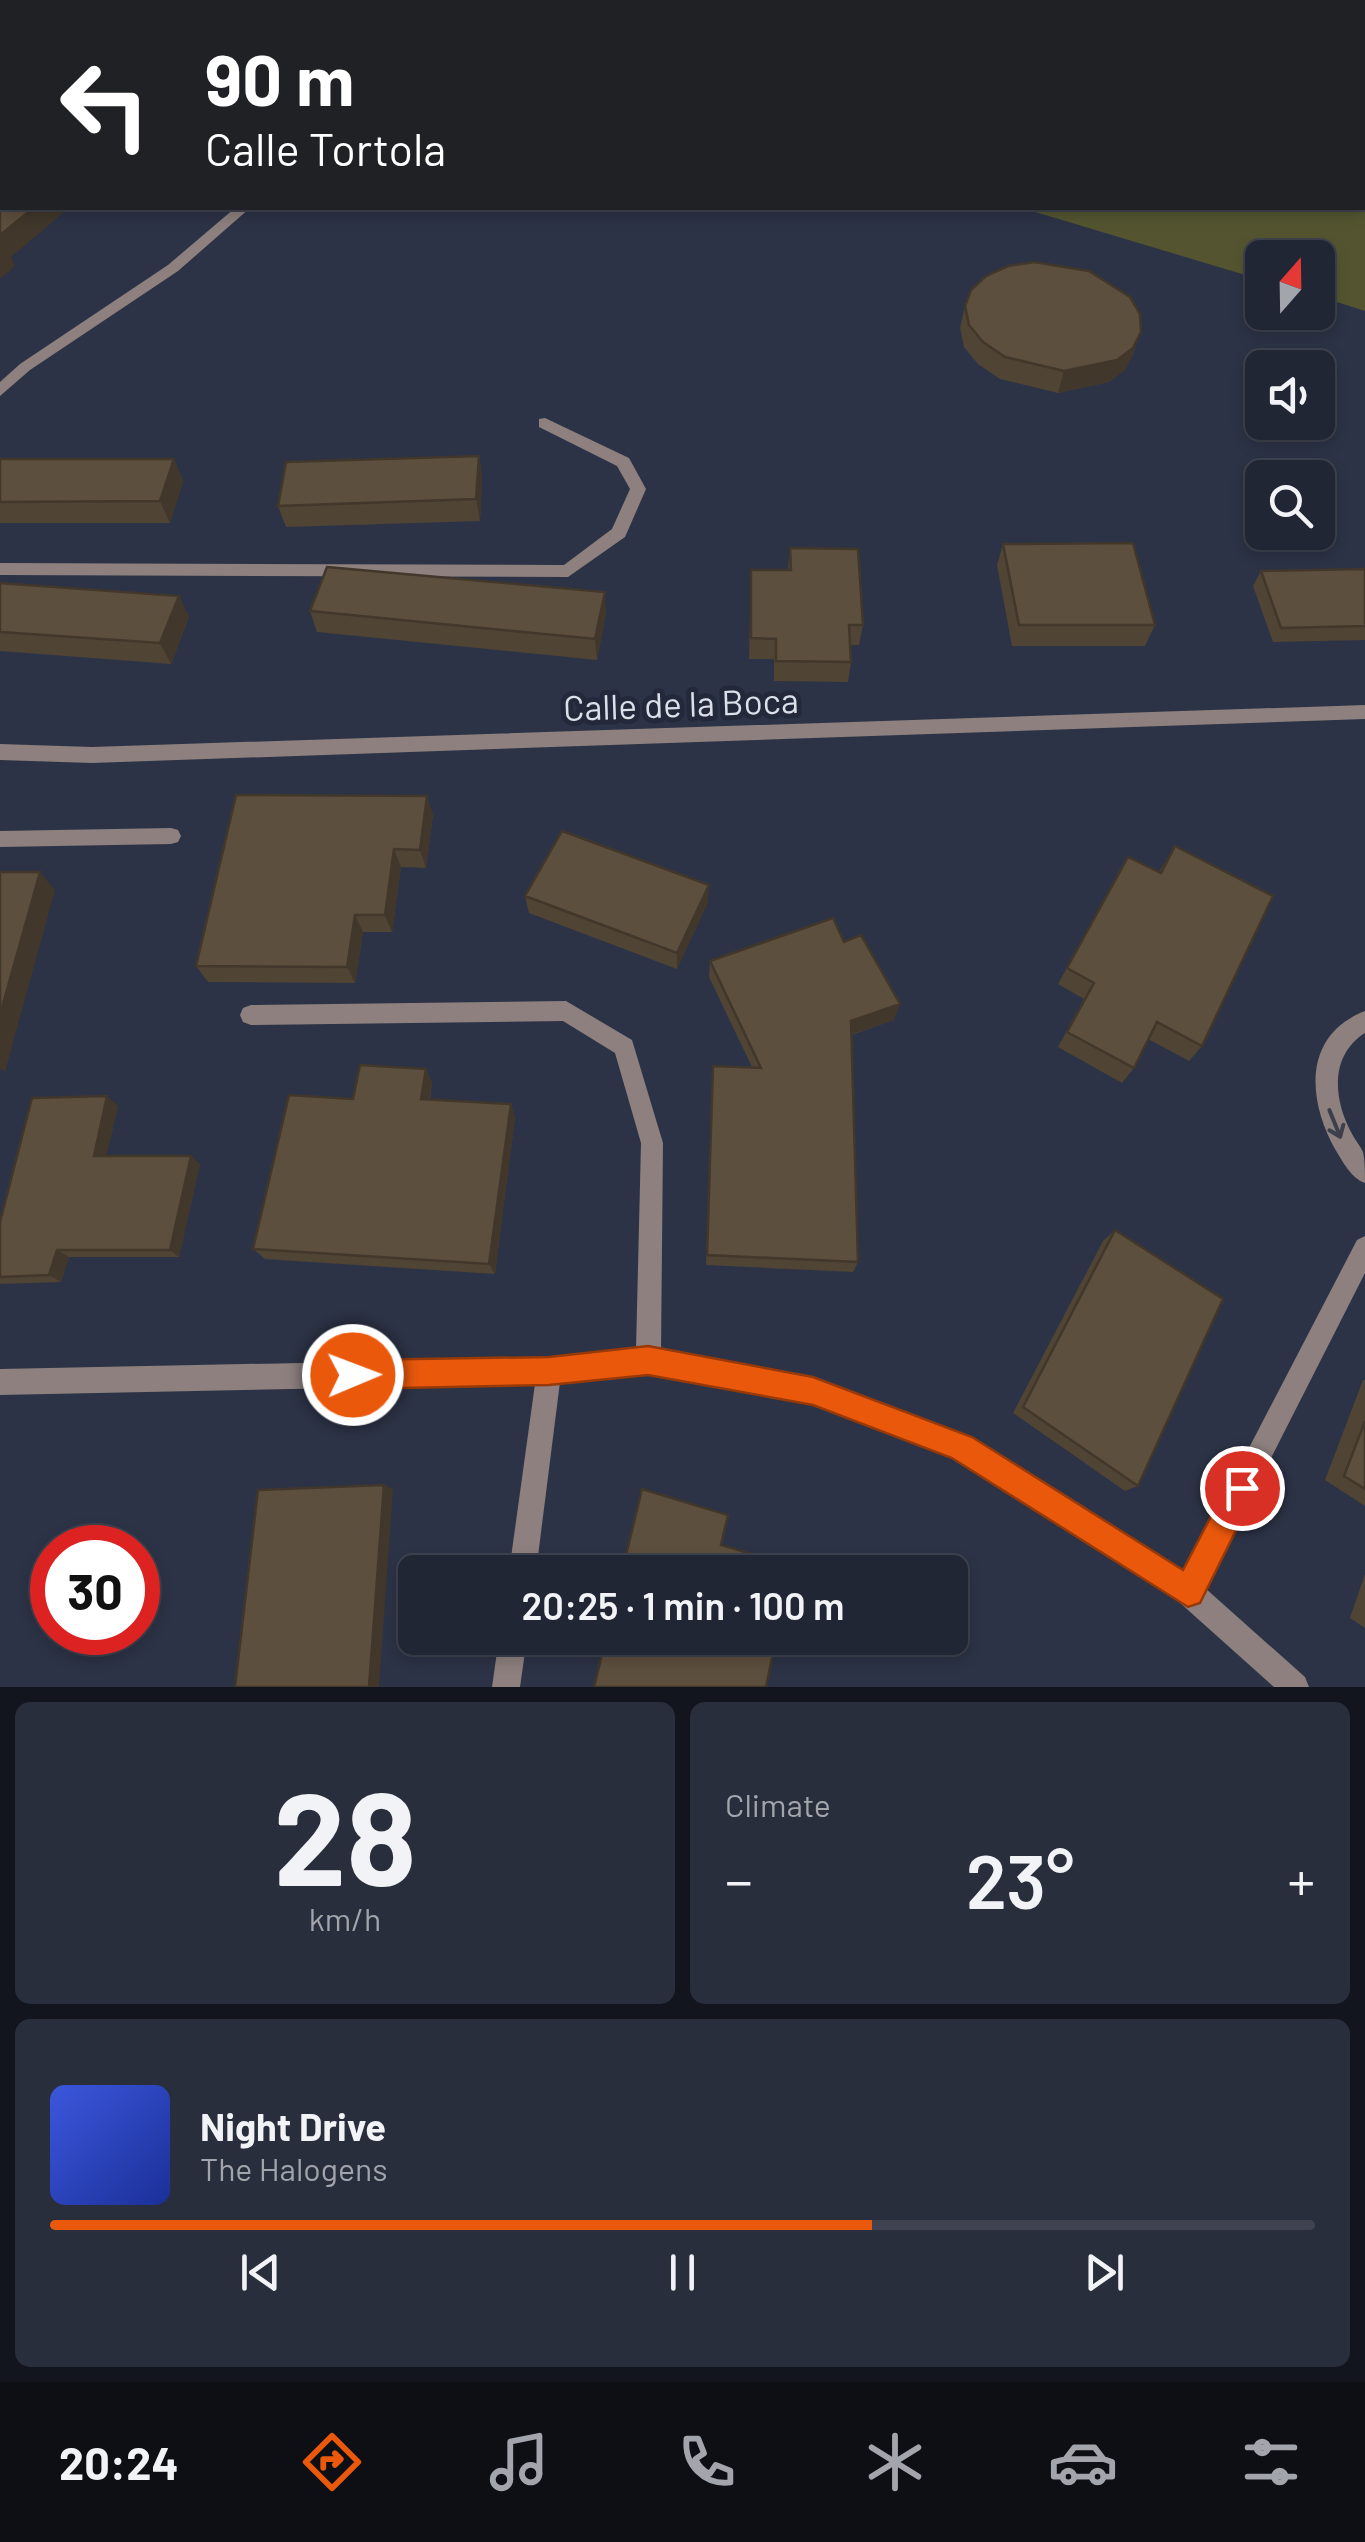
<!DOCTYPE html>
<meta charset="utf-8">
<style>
:root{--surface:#212634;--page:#292e3c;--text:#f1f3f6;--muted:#a2a5ac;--line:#3e434f;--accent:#ea580c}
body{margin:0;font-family:Barlow,sans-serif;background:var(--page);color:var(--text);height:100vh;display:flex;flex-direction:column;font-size:38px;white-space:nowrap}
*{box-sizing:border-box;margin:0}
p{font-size:32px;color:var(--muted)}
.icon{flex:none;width:55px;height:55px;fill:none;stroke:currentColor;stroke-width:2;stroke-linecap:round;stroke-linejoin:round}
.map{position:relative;height:1687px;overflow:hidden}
.sheet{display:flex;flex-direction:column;gap:15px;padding:15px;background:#12151d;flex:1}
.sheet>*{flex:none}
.hud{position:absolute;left:0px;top:0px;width:1365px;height:210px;box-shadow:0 5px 15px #0003,0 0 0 2px var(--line);background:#202124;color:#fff;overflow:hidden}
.needle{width:65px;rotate:20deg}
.tools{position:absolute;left:1245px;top:240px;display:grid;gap:20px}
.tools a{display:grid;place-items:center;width:90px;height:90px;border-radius:15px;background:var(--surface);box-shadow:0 5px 15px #0003,0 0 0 2px var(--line);font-size:50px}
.speed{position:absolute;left:30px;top:1525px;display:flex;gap:20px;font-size:50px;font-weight:700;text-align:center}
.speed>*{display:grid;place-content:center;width:130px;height:130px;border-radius:50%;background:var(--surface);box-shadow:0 5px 15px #0003,0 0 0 2px var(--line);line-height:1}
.speed .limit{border:15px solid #d22;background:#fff;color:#111}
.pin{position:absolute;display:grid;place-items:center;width:85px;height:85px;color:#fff;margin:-42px;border:5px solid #fff;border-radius:50%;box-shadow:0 2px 10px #0007}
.me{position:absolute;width:110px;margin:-55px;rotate:89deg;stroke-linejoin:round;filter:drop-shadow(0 0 8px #0008)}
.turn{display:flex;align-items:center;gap:35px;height:210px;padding:0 40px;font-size:45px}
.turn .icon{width:130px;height:130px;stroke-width:2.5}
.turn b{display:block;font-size:70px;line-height:85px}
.big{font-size:75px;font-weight:600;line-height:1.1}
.sheet .tile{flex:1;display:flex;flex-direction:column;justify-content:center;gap:15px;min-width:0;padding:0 35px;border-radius:15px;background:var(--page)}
.sheet .dial{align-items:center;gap:0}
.dial b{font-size:130px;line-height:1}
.song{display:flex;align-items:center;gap:30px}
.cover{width:120px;height:120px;border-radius:15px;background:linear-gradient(135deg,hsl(230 70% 55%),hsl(230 70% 35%))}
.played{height:10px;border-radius:5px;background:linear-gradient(90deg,var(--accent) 65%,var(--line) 65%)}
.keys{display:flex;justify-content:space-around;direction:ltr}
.heat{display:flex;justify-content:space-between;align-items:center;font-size:55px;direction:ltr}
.sheet .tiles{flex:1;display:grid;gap:15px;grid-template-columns:1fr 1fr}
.tile:last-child{grid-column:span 2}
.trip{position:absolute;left:398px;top:1555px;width:570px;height:100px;border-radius:15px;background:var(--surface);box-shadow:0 5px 15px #0003,0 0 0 2px var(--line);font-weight:600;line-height:100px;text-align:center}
.tab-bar{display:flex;height:160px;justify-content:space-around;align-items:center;background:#0d0f15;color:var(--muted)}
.tab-bar .icon{width:70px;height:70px}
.tab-bar .on{color:var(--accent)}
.tab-bar b{font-size:45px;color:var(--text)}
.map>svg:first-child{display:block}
.green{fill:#545530}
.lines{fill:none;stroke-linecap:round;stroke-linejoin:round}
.lane{fill:#8d807e;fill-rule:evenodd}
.street{fill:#8d807e;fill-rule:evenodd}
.wall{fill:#504434}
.shaded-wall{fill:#41372b}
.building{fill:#5d4f3d;stroke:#41372b;stroke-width:2.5}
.oneway{stroke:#3e3f4c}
.route{fill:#ea580c;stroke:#983908;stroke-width:2.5}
.labels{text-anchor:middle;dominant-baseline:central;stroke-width:10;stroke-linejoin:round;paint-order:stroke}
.street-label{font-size:35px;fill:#dbe0eb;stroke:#23293b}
</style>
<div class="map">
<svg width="1365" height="1687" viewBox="0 0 1365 1687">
<rect width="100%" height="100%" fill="#2c3346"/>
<path class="green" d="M163,0H1365V311L1318,296V258H1262V280L1022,208H1362V2H154Z"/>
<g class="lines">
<path class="lane" d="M545,418L629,458L646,489L625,537L568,577L0,575V563L564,565L612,529L630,489L617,466L539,427V419Z
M171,828L178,830L181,836L178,842L171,844L0,847V831Z"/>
<path class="street" d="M2,33V41L0,42V34Z
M235,208H250L178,271L30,370L0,396V382L20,364L168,265Z
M1365,705V719L92,763L0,760V744L92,747Z
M566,1001L632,1040L663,1143L661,1351L813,1378L971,1438L1080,1504L1184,1573L1357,1240L1365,1236V1273L1205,1588L1305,1677L1309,1687H1274L1179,1602L1062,1522L954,1457L813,1404L648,1374L560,1382L536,1572H509L535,1384L0,1395V1369L549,1358L636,1350L641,1143L615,1053L563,1021L251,1025L243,1022L240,1015L243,1008L251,1005Z
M1365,1011V1033C1330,1055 1333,1098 1351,1132C1354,1139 1360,1145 1363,1152C1365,1160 1365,1174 1365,1183C1351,1178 1343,1162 1335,1149C1307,1099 1303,1035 1365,1011Z
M499,1638H527L520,1687H492Z"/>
</g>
<path class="wall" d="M965,306L1141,332L1133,354L1125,370L1109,382L1058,393L1000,379L978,364L964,347L960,328Z
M479,456L482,477L480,521L286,527L278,506Z
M0,459H174L183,481L170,523H0Z
M1003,544L1155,625L1145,646H1012L997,565Z
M790,548L863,625L859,645H850L851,662L848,682L774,681V659H749L751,570H788Z
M1365,569V640L1273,642L1253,586L1261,571Z
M0,583L179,596L189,617L171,664L0,651Z
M310,611L606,613L597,660L317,632Z
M433,814L426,868L401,867L392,932H363L355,983L208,982L196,966Z
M1175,846L1202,1046L1189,1061L1148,1039L1134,1068L1122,1083L1058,1047L1084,999L1058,984L1128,857L1159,872Z
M525,896L708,902L677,969L529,913Z
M710,961L894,1020L851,1035L858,1262L853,1272L706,1265L713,1066L752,1067L709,977Z
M426,1069L432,1083L430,1100L515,1117L495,1274L265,1259L253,1249L353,1099Z
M118,1106L106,1156L200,1164L179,1257H69L61,1282L0,1284V1222Z
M1115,1230L1138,1486L1125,1491L1013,1413L1103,1241Z
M1363,1380H1365V1506L1325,1480Z
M1365,1574V1628L1350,1618Z"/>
<path class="shaded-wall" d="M33,208H69L11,257L15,266L0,279V235Z
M1141,332L1133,354L1125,370L1109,382L1058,393L1064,371Z
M479,456L482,477L480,521L476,499Z
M174,459L183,481L170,523L160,501Z
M605,592L606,613L597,660L595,639Z
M179,596L189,617L171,664L160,643Z
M427,796L433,814L426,868L420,850Z
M394,849L401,867L392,932L385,915Z
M40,872L55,890L5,1072L0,1068V1015Z
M709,885L708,902L677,969V953Z
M355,915L363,932L355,983L347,967Z
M900,1004L894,1020L846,1036L851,1021Z
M426,1069L432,1083L427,1113L421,1099Z
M107,1096L118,1106L104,1165L94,1156Z
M511,1104L515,1117L495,1274L489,1264Z
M191,1156L200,1164L179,1257L170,1250Z
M57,1250L69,1257L61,1282L49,1275Z
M384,1485L393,1489L379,1687H369Z"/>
<path class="building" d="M0,154L2,155V208H33L0,235Z
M1034,262L1089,271L1130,297L1140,314L1141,332L1133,348L1117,360L1064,371L1005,357L983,342L969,325L965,306L971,290L986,276L1008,266Z
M479,456L476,499L278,506L286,462Z
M0,459H174L160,501L0,502Z
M1133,543L1155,625H1019L1003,544Z
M790,548L858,549L863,625H849L851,662L776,661V639L751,638V570H791Z
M327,567L605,592L595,639L310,611Z
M1365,569V626L1281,628L1261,571Z
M0,583L179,596L160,643L0,632Z
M236,795L427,796L420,850L394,849L385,915H355L347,967L196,966Z
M562,831L709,885L677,953L525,896Z
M1175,846L1273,896L1202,1046L1157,1022L1134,1068L1067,1032L1094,983L1067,968L1128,857L1161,873Z
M0,872H40L0,1015Z
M833,918L844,942L861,935L900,1004L851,1021L858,1262L707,1255L713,1066L761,1068L710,961Z
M360,1065L426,1069L421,1099L511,1104L489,1264L253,1249L289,1095L353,1099Z
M107,1096L94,1156H191L170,1250H57L49,1275L0,1277V1222L32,1098Z
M1115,1230L1223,1299L1138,1486L1023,1407Z
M1365,1421V1489L1344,1476Z
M384,1485L369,1687H235L258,1490Z
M642,1489L728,1515L721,1545L789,1565L788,1572H622Z
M606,1638H776L766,1687H594Z"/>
<defs><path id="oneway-shaft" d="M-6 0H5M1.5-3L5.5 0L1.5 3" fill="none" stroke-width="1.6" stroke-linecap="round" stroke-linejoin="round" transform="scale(2.5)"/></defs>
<use class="oneway" href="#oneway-shaft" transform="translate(1335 1124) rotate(68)"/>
<path class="route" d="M648,1346L813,1377L972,1437L1183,1570L1231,1478L1242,1473L1252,1478L1257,1488L1200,1603L1188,1607L952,1458L813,1405L648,1375L549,1385L353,1389L343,1385L339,1375L343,1365L353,1360L549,1357Z"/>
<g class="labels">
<g class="street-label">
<text transform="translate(681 703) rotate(-2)">Calle de la Boca</text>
</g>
</g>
</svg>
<div class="tools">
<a><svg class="needle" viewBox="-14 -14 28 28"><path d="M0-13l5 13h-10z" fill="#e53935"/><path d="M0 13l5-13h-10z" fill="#a2a5ac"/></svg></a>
<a><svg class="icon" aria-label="sound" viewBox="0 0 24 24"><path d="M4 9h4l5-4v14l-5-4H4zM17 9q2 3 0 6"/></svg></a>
<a><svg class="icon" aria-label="search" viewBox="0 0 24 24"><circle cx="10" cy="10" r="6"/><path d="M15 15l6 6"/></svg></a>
</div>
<div class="speed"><div class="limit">30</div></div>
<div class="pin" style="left:1242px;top:1488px;background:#d93025"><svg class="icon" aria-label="arrive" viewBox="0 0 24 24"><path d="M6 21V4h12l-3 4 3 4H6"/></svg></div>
<svg class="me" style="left:353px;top:1375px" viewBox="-20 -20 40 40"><circle r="17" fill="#ea580c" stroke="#fff" stroke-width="3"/><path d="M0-11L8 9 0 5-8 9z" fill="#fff"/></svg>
<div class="trip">20:25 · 1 min · 100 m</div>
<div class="hud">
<div class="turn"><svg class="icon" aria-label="left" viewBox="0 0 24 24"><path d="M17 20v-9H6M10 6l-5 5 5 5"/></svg><div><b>90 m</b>Calle Tortola</div></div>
</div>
</div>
<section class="sheet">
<div class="tiles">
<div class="tile dial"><b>28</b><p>km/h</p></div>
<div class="tile"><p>Climate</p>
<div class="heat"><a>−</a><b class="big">23°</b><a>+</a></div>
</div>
<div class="tile">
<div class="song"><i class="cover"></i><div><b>Night Drive</b><p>The Halogens</p></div></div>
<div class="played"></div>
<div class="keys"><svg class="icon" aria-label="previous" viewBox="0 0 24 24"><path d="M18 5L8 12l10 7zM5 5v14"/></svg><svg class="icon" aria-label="pause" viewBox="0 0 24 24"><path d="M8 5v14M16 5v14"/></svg><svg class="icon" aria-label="next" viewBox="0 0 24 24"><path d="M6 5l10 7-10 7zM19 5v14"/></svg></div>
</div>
</div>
</section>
<nav class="tab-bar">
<b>20:24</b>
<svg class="icon on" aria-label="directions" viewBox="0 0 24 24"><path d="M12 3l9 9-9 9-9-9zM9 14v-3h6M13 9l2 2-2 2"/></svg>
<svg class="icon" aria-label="music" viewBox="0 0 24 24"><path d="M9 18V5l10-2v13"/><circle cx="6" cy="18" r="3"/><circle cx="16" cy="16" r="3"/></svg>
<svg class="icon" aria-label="phone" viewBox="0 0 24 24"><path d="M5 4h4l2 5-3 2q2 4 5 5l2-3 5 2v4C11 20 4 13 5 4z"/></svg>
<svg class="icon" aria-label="climate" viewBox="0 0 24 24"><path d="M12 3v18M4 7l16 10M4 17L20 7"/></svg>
<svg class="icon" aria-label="car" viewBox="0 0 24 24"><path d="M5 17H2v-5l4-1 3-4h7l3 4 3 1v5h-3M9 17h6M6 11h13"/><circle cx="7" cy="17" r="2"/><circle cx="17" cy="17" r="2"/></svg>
<svg class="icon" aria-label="filters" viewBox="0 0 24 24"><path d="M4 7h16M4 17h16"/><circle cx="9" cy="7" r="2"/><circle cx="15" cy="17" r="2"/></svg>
</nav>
